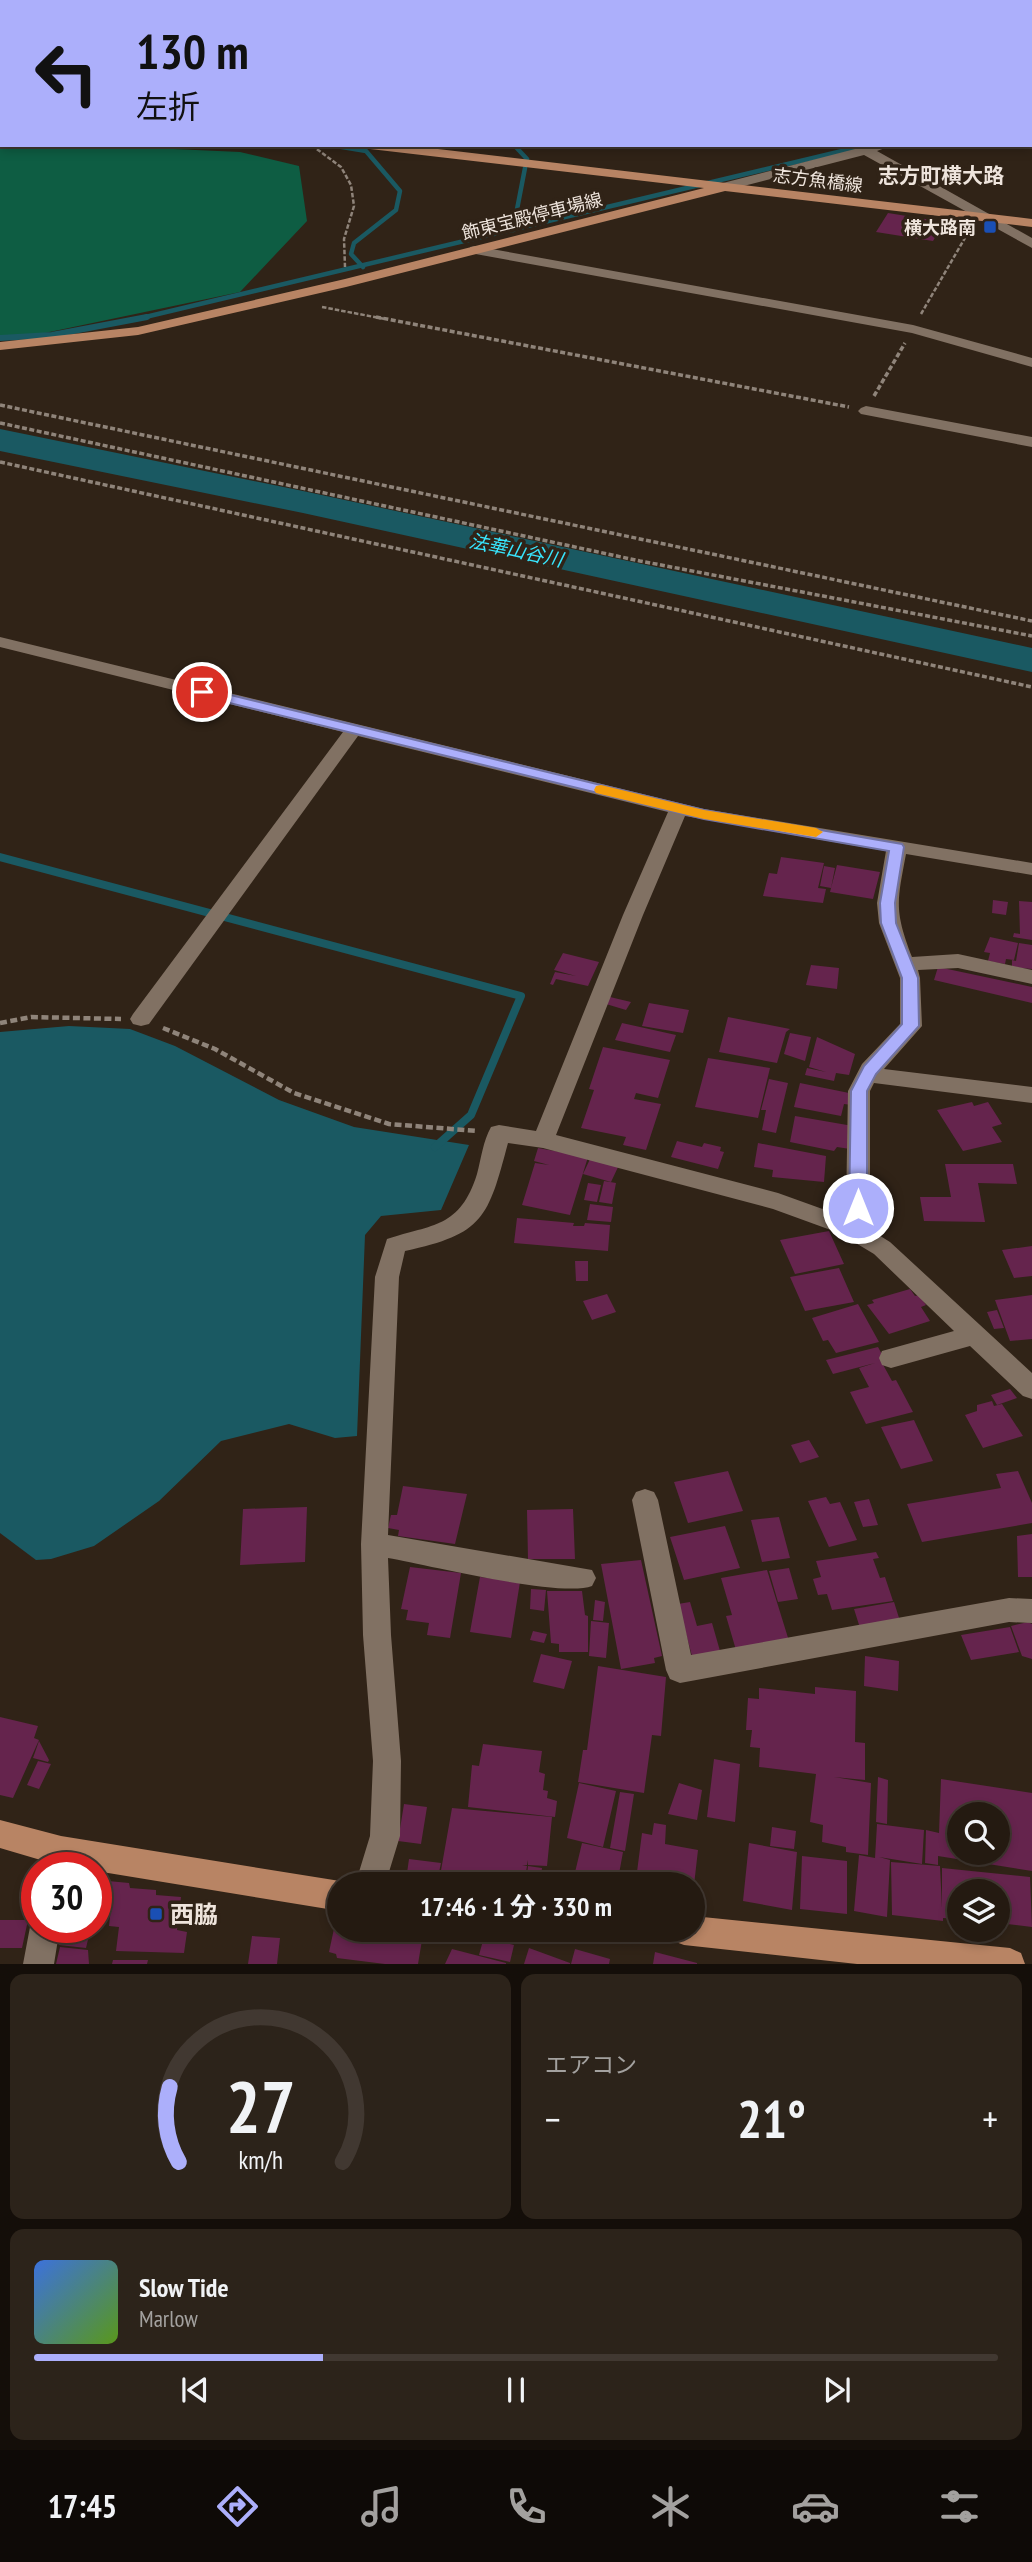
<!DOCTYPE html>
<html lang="ja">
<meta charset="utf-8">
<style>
:root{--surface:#241a11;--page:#2c231a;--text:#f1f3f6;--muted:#a3a19f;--line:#413831;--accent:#acaffb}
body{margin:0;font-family:"PT Sans Narrow","Noto Sans JP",sans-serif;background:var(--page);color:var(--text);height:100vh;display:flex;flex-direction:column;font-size:26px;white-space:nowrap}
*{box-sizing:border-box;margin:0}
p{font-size:23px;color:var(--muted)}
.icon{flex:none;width:38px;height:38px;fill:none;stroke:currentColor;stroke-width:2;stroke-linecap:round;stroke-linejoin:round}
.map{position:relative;height:1964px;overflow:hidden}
.drawer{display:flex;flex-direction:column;gap:10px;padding:10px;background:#140e09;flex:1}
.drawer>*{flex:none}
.banner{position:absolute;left:0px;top:0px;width:1032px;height:147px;box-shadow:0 4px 10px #0003,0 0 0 2px var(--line);background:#acaffb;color:#111;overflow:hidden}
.controls{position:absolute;left:947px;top:1802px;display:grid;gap:14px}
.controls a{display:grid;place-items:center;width:63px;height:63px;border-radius:50%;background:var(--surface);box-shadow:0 4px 10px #0003,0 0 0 2px var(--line);font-size:35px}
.speed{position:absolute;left:21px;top:1852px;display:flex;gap:14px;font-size:35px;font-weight:700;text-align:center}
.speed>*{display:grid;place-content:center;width:91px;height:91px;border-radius:50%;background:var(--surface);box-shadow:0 4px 10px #0003,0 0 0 2px var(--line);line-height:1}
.speed .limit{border:10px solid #d22;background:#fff;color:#111}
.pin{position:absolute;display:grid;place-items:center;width:60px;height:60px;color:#fff;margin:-30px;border:4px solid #fff;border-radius:50%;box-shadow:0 2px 7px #0007}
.me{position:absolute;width:77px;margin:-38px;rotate:0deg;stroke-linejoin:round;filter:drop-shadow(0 0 5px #0008)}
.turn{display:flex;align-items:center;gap:24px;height:147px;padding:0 21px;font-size:32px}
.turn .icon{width:91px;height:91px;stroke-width:2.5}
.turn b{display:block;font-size:49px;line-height:60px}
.big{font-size:52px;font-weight:700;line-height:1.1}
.drawer .card{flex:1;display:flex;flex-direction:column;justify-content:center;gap:10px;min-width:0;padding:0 24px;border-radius:14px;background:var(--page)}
.drawer .dial{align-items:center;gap:0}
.dial svg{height:182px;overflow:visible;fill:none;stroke:var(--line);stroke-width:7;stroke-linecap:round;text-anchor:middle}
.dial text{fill:var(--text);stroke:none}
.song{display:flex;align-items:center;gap:21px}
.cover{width:84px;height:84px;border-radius:10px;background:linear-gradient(135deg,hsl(220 70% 55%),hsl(90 70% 35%))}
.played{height:7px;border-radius:4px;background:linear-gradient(90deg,var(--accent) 30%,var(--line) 30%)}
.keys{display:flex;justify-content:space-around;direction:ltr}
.heat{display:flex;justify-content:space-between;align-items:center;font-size:38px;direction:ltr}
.drawer .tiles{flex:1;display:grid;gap:10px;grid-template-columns:1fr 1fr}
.card:last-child{grid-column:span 2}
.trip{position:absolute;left:327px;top:1872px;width:378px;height:70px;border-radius:35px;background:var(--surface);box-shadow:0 4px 10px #0003,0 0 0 2px var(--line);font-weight:700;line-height:70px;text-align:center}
.menu{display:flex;height:112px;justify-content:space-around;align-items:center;background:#0e0a07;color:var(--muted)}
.menu .icon{width:49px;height:49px}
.menu .current{color:var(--accent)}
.menu b{font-size:32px;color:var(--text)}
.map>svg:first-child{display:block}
.forest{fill:#0e5d43}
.water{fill:#1a5962}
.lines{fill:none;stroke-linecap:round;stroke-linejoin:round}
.stream-far2{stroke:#1a5962;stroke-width:4.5}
.stream-far1{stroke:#1a5962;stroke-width:6}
.stream{stroke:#1a5962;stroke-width:8}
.river{fill:#1a5962;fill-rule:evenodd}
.building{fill:#65244d;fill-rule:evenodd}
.path-far2{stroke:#8f847a;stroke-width:2.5;stroke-dasharray:4.5 2;stroke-linecap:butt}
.path-far1{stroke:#8f847a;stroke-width:3.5;stroke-dasharray:5 2.5;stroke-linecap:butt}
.path{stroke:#8f847a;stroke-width:4.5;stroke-dasharray:7 3.5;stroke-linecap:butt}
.minor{fill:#817163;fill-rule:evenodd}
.major{fill:#b88464;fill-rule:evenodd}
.route{fill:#acaffb;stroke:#7072a3;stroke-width:2}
.slow{fill:#f59e0b}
.transit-dot{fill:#1a4fb4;stroke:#302317;stroke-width:2.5}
.labels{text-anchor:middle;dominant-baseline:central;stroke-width:7;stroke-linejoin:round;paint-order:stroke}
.far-street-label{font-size:18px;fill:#eee4dc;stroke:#302317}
.far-poi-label{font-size:18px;font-weight:bold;fill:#eee4dc;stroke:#302317;text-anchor:end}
.far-water-label{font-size:19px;font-style:italic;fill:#38e5fd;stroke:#302317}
.far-quarter-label{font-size:21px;font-weight:bold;fill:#eee4dc;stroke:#302317}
.near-poi-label{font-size:24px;font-weight:bold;fill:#eee4dc;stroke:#302317;text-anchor:start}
</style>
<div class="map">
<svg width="1032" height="1964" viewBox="0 0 1032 1964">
<rect width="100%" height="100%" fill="#302317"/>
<path class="forest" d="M0,137L2,145H86L240,152L299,166L307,221L240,292L40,334L0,336Z"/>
<path class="water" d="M69,1026L130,1029L175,1046L279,1100L354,1127L469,1145L441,1210L381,1216L365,1235L357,1436L335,1438L289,1424L221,1441L159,1501L94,1546L51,1559L36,1560L0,1533V1032Z"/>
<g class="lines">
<path class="stream-far2" d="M156,0L158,2
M514,145L527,159
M336,146L366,151L400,191L396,210L354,243L351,254L363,267
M513,230L525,168
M137,319L863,146"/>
<path class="stream-far1" d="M0,338L52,335L147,317"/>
<path class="stream" d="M0,857L521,996L471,1115L435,1147"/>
<path class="river" d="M0,429L303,491L1032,648V672L303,513L0,451Z"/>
</g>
<path class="building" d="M888,213L944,222L933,241L876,232Z
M781,857L824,863L818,888L826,889L823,903L763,896L769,873L777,874Z
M837,865L880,872L873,899L830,892Z
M824,866L835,868L831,888L820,886Z
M993,900L1008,902L1006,915L992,913Z
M1019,901L1032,902V940L1013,937L1014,933L1020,934Z
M990,937L1018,943L1014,960L1006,959L1005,964L988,961L990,953L984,952Z
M1019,943L1032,945V969L1012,967V960L1016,961Z
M563,953L599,962L588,986L556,979L553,985L550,984L555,972L576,976L554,970Z
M811,965L839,968L837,989L806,985Z
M938,967L1032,987V1003L934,980Z
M610,997L631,1002L626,1010L606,1004Z
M649,1003L689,1010L683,1033L642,1026Z
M728,1017L790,1029L786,1032L777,1063L719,1052Z
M622,1023L676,1035L670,1052L615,1040Z
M790,1033L811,1037L805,1061L784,1054Z
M817,1037L855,1054L849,1075L836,1073L834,1081L805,1075L807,1068L826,1072L809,1067Z
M603,1047L670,1060L658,1098L636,1093L634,1099L661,1104L646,1150L623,1145L626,1137L581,1128L594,1090L589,1089Z
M708,1058L770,1068L758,1118L695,1107Z
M769,1079L788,1083L776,1133L762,1130L766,1110H761Z
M800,1083L854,1094L852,1105L844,1104L841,1116L794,1107Z
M972,1102L974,1106L988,1102L1002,1124L992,1127L1002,1142L963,1151L937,1110Z
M795,1116L853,1126L850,1149L837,1147L834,1151L790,1142Z
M677,1141L702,1147L704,1143L721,1147L720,1151L724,1152L718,1169L671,1157Z
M758,1143L826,1156L824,1182L772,1177L773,1170L754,1167Z
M538,1148L588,1157L570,1215L522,1205L535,1163L549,1165L534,1161Z
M591,1157L619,1165L611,1182L583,1174Z
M945,1164H1013L1017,1184L978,1183L985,1222L924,1221L920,1197H951Z
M604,1181L616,1183L612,1204L599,1202Z
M588,1183L601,1185L597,1202L584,1200Z
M590,1204L613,1207L611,1222L587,1220Z
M517,1218L574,1223L573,1226H584L585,1223L610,1225L608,1251L514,1243Z
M829,1231L844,1264L795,1274L780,1240Z
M1032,1246V1276L1014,1278L1002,1250Z
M575,1261H588V1281H576Z
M839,1268L854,1302L805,1311L790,1277Z
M910,1289L915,1296L919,1295L926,1305L921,1307L930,1321L889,1334L867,1305L874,1303L872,1300Z
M607,1294L616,1312L592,1320L583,1301Z
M1032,1295V1339L1010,1341L995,1300Z
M858,1304L879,1342L836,1353L828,1340L823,1341L812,1318Z
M997,1310L1004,1328L994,1329L987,1312Z
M878,1347L885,1360L881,1361L892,1381L896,1380L913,1412L866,1424L850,1392L869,1387L859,1368L875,1363L833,1374L826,1360Z
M1010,1389L1017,1398L997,1405L991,1395Z
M992,1401L994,1406L1002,1404L1023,1436L983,1448L965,1415L977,1411V1405Z
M914,1420L933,1461L901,1469L881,1427Z
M809,1440L819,1457L800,1463L791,1445Z
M728,1471L743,1511L688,1523L674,1482Z
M1018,1471L1032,1503V1523L922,1542L907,1504L1001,1488L996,1474Z
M403,1486L467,1494L455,1544L398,1536L399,1530L388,1528L391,1515H397Z
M826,1497L830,1504L840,1502L857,1540L829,1547L808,1501Z
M869,1499L878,1525L863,1527L854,1502Z
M307,1507L305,1562L240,1565L243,1509Z
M573,1509L575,1559H528L527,1510Z
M779,1517L790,1558L762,1562L751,1520Z
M725,1526L740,1568L684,1580L670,1537Z
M1032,1534V1577H1018L1017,1536Z
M876,1552L879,1558L873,1559L880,1578L885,1577L893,1601L832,1610L827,1594L818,1595L813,1579L821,1577L816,1561Z
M641,1560L662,1656L654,1658L655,1663L621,1669L601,1564Z
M410,1567L461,1573L450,1638L427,1635L429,1623L406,1620L408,1610L401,1609Z
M789,1568L798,1599L778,1602L769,1571Z
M767,1570L789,1641L736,1650L726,1616L732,1615L721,1578Z
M480,1577L520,1582L511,1638L470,1632Z
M531,1589L546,1590L544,1611L530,1609Z
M547,1591H582L585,1615L588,1616V1652H559V1644L551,1643Z
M595,1600L605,1602L603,1621L593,1620Z
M690,1602L697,1626L712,1623L720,1651L692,1656L678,1604Z
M894,1602L900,1621L860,1628L854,1609Z
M591,1621L609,1623L606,1658L589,1656Z
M1028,1622L1032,1624V1659L1022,1656L1011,1626Z
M1010,1627L1019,1652L971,1660L961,1635Z
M533,1631L547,1634L544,1643L530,1640Z
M541,1654L572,1661L564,1689L533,1682Z
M865,1656L899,1661L898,1691L864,1686Z
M598,1666L666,1677L661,1736L652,1735L644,1793L578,1782L583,1750H587Z
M815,1687L856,1691L855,1742L865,1743V1780L834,1777L871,1783L868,1855L846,1852V1847L822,1842L823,1825L810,1822L816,1774L759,1767L760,1748L750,1747L752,1730H746L748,1698L759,1699V1688L815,1694Z
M0,1717L38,1726L34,1738L39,1740L13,1798L0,1795Z
M39,1741L49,1760L48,1762L33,1758Z
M483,1744L542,1751L539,1772L545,1774L543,1790L548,1791L547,1798L557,1801L555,1817L468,1807L472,1765L479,1766Z
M714,1759L740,1764L735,1822L707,1817Z
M38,1761L51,1764L39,1789L27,1785Z
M878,1777L888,1780L887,1824L876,1822Z
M941,1779L1032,1793V1871L938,1856V1865L925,1863L926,1830L939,1833ZM959,1815H998V1853H959Z
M579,1783L616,1791L603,1847L567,1838Z
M679,1783L702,1790L697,1820L668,1814Z
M620,1792L634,1794L625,1851L610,1848Z
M404,1804L427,1807L421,1844L398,1841Z
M452,1808L552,1817L547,1866L528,1865V1860L527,1865H522L527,1866L524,1884L440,1876Z
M654,1823L666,1825L665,1844L698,1850L694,1885H631L634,1871L637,1872L642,1833L652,1835Z
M877,1824L924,1830L922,1864L879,1857L890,1860L887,1917L854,1911L859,1855L875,1858Z
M772,1827L796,1831L794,1849L770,1846Z
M582,1843L623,1852L617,1885H572Z
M749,1843L797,1852L792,1910L743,1901Z
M802,1856L847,1861V1914L800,1909Z
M409,1859L441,1863L438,1877L407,1873Z
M891,1862L940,1866L942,1908V1868L1030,1877L1032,1927L998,1923V1892H959V1919L943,1918V1921L892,1915Z
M528,1866L542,1868L540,1885L526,1884Z
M108,1881L129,1883L130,1888L156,1890V1895L181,1897L177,1930L187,1932L184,1953L116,1951L119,1927L109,1926L112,1899L105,1898Z
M0,1920H28L22,1948H0Z
M335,1924L340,1925V1930H388L423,1934L418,1964H385L337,1958L336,1954L329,1952Z
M64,1927H91L86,1948L59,1945Z
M252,1936L280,1938L277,1964H248Z
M484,1937L514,1945L510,1962L479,1955Z
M60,1947L88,1950L89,1964H56Z
M529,1948L570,1963V1964H524Z
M452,1949L506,1963V1964H445Z
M575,1949L610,1959L609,1964H571Z
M655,1952L697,1963V1964H653Z
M113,1960H148L147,1964H112Z"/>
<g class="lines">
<path class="path-far2" d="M316,145L314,147L341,167L351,185L354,206L344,239L345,267
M322,307L385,319
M921,314L969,231"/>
<path class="path-far1" d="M376,317L849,407
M874,396L905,343
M0,405L1032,621
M0,423L640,561L1032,636
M0,462L1032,687"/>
<path class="path" d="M0,1023L31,1017L121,1019
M163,1028L215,1049L294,1093L389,1124L477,1131"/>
<path class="minor" d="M635,0H645L646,2H635Z
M877,0H894L876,2Z
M1031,106H1032V114H1031Z
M850,145H893L877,151L1032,238V248L864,155L724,191L718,187L719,184L855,149Z
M475,246L913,325L1032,358V367L912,333L470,253V247Z
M866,406L1032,437V447L861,414L858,411L861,408Z
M0,637L704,809L1032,863V875L906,854C897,902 894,910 912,957L958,954L1032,970V984L958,968L918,970L920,978L922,1026L884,1069L1032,1087V1103L874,1083L870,1091V1208L861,1224L890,1242L1032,1373V1399L1023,1396L970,1346L891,1368L882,1365L879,1358L882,1351L954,1331L874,1254L839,1233L773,1209L543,1148L508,1143C488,1218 484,1234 405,1251L399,1277L388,1535L592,1570L596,1578L592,1586C561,1598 428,1565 388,1558L391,1635L401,1761L400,1836L385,1885H355L370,1836L373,1761L363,1635L361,1544L375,1277L387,1239C433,1224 460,1228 477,1174C481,1159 483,1141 491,1127L499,1125L536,1131L623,915L668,812L358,736L149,1024L141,1026L133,1024L130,1019L133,1014L343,732L0,647ZM685,816L886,851L877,903L879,923L900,978V1024L862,1064L848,1091L846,1208L842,1216L778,1193L556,1135L643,915Z
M645,1489L654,1492L658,1500L691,1655L1009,1598L1032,1599V1623L1009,1622L680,1683L670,1679L666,1670L632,1500L636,1492Z
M37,1915V1927H60L54,1964H23L30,1927Z"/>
<path class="major" d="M0,96L2,97V105L0,104Z
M364,145H404L1032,219V227L725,191L346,287L138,335L0,350V342L138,327L345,279L704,188L370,149Z
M0,1820L61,1836L340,1881L349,1885H340V1911L96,1871V1867L61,1866L0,1848Z
M693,1916L1010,1948L1021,1953L1025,1964H857L684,1945L673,1941L669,1930H693Z"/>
</g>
<path class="route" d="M202,688L704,810L902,844L904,847L895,903L896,923L918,978L919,1026L876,1074L867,1091V1208L864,1213H852L849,1208L851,1091L864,1066L902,1024V978L881,923L880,903L889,851L704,819L197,695L195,692Z"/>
<path class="slow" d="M601,785L704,810L816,828L823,832L816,837L704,819L596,793L594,790L596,786Z"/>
<g class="transit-dot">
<rect x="983" y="220" width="14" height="14" rx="3.5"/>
<rect x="149" y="1907" width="14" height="14" rx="3.5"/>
</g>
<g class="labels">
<g class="far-street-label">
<text transform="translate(818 180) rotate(7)">志方魚橋線</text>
<text transform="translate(532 216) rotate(-14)">飾東宝殿停車場線</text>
</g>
<g class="far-poi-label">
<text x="976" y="227">横大路南</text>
</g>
<g class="far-water-label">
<text transform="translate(516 550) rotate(12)">法華山谷川</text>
</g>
<g class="far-quarter-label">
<text x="941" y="175">志方町横大路</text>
</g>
<g class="near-poi-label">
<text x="170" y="1914">西脇</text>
</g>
</g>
</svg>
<div class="controls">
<a><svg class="icon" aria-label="search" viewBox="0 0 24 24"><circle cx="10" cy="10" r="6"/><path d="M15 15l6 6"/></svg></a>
<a><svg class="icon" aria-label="layers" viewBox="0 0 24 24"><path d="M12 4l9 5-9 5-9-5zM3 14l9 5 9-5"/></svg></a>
</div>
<div class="speed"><div class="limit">30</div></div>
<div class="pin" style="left:202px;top:692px;background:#d93025"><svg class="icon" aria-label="arrive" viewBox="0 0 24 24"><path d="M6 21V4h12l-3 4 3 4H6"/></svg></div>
<svg class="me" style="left:858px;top:1208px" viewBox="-20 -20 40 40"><circle r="17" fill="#acaffb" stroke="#fff" stroke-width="3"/><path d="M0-11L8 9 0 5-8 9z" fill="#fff"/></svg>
<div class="trip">17:46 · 1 分 · 330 m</div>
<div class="banner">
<div class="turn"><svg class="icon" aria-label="left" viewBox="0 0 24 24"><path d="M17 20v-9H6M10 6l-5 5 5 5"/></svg><div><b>130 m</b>左折</div></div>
</div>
</div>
<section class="drawer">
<div class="tiles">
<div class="card dial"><svg viewBox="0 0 100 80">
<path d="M14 69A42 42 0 1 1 86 69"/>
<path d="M14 69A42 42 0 0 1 10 36" stroke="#acaffb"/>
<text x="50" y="56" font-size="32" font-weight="700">27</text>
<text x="50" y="72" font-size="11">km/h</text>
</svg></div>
<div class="card"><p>エアコン</p>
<div class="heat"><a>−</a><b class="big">21°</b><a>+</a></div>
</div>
<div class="card">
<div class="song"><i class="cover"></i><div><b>Slow Tide</b><p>Marlow</p></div></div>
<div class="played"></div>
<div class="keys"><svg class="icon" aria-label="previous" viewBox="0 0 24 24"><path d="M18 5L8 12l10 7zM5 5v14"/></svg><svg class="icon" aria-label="pause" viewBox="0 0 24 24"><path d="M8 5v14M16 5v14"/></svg><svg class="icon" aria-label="next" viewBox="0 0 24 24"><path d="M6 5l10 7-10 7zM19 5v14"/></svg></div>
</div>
</div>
</section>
<nav class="menu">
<b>17:45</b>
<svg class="icon current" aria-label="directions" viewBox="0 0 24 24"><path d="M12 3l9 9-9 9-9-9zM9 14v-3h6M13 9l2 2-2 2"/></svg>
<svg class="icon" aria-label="music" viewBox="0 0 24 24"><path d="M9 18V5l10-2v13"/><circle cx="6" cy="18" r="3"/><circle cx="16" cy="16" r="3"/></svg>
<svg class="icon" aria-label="phone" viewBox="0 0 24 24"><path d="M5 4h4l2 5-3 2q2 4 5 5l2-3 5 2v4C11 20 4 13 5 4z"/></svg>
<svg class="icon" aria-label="climate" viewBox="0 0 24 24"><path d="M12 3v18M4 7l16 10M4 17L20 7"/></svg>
<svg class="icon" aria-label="car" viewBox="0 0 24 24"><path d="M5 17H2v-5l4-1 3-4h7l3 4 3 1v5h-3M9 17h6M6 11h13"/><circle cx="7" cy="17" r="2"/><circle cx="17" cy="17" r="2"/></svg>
<svg class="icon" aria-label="filters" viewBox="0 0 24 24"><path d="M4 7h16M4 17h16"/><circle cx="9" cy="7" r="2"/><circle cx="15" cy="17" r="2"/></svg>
</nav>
